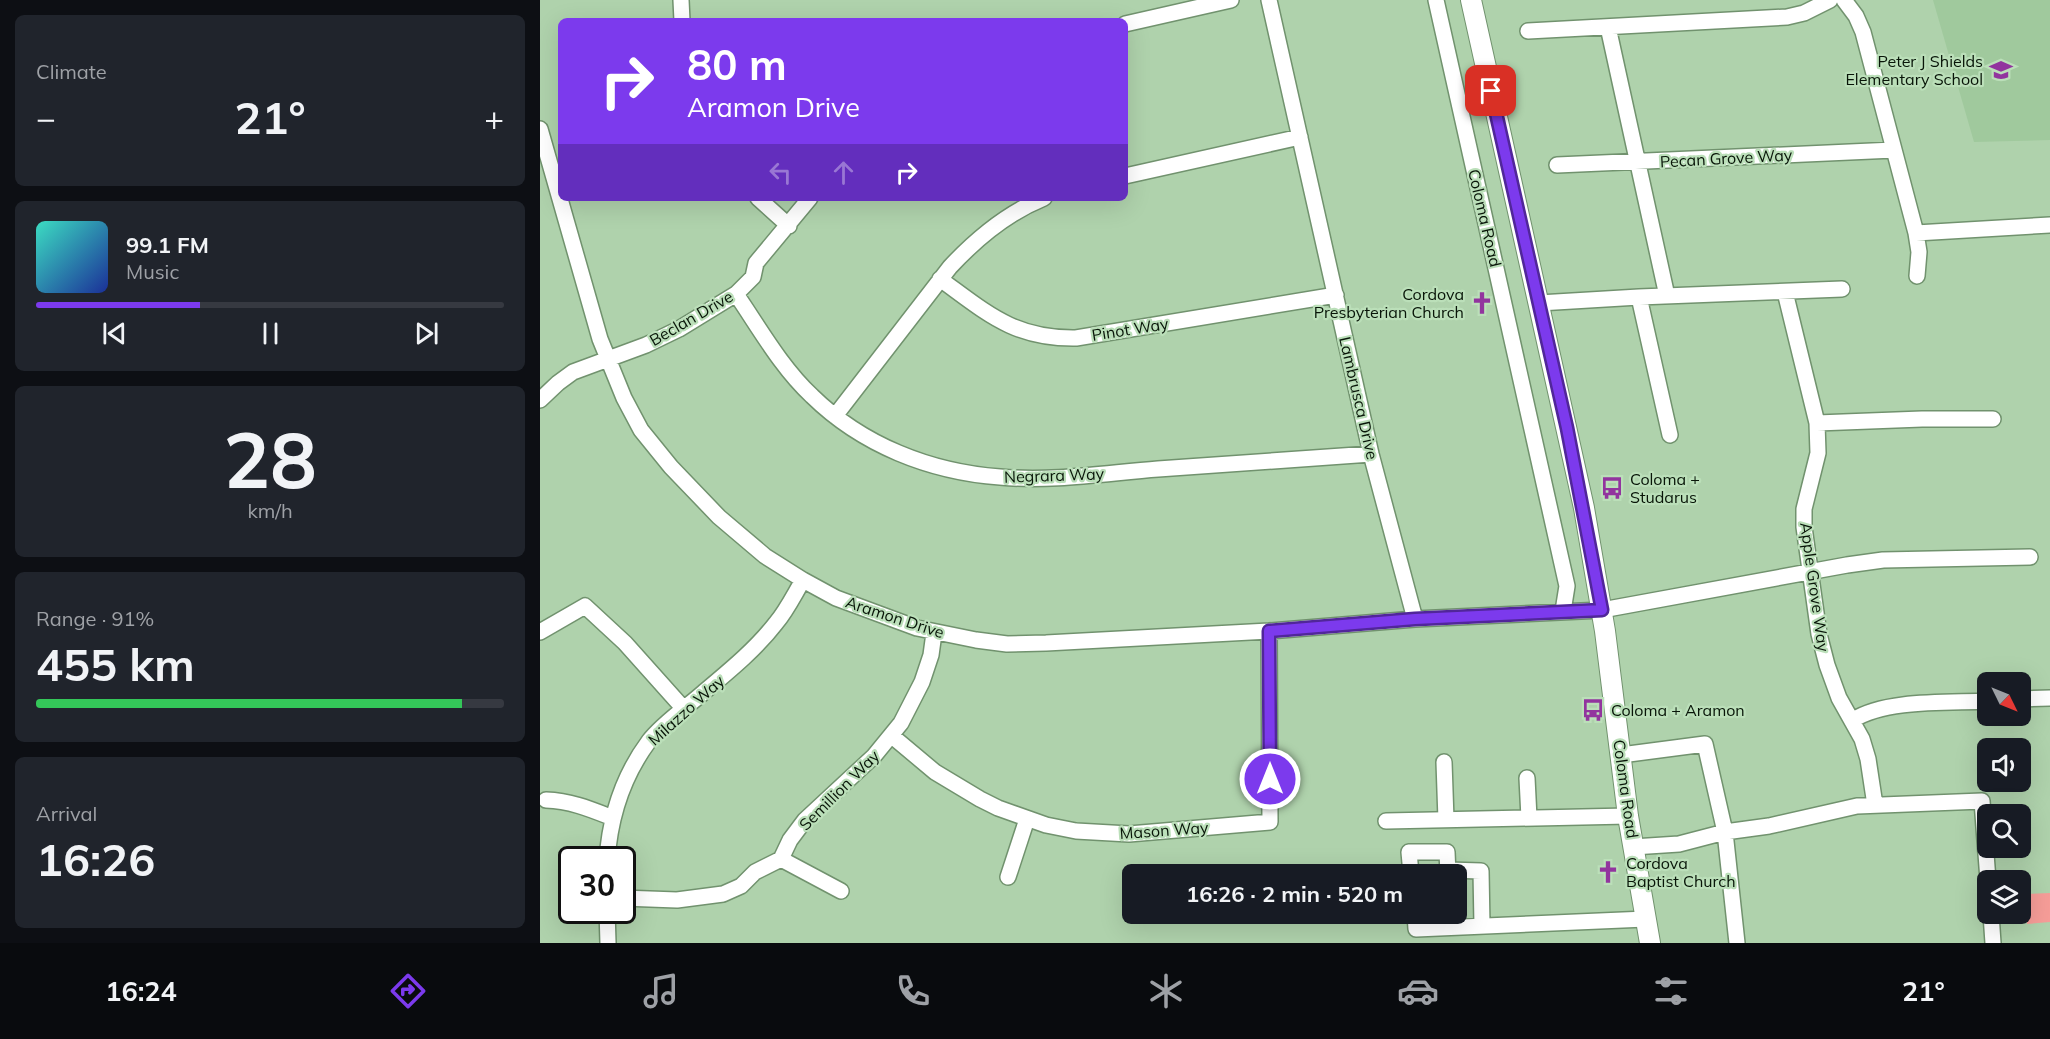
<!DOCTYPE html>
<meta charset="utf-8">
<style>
:root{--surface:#171b24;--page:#20242c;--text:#f1f3f6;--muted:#9ea1a6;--line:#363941;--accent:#7c3aed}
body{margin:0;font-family:Mulish,sans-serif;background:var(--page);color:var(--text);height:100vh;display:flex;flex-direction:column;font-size:22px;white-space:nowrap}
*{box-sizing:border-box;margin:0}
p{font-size:20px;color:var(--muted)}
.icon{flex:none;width:33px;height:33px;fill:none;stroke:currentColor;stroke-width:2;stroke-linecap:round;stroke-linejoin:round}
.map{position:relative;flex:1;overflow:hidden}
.panel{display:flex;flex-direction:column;gap:15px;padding:15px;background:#0d0f14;width:540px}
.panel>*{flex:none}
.guide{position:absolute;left:18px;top:18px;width:570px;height:183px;border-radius:9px;box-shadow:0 6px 24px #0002;background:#7c3aed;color:#fff;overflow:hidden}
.needle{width:39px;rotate:133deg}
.tools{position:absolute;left:1437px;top:672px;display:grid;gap:12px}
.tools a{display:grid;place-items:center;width:54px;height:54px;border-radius:9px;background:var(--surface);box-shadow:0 6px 24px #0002;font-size:30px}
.speed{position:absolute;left:18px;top:846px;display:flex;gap:12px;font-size:30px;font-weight:700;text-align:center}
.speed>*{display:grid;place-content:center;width:78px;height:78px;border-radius:50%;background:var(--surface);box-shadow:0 6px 24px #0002;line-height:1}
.speed .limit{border:3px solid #111;border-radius:9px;background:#fff;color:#111}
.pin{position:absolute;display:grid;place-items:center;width:51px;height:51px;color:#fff;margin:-26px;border-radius:12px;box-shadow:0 3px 9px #0006}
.me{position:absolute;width:66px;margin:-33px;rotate:0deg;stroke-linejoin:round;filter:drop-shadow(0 0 4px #0008)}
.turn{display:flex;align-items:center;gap:21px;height:126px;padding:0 30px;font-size:27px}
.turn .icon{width:78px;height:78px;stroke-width:2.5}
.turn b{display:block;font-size:42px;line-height:51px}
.lanes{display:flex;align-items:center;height:57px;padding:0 30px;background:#0003;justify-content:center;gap:30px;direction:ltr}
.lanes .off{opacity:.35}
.big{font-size:45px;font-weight:700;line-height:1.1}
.panel .widget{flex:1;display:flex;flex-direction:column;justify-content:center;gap:9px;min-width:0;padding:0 21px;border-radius:9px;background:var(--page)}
.panel .dial{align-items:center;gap:0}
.dial b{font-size:78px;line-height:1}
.song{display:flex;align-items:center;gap:18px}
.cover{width:72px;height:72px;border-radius:9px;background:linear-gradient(135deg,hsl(170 70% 55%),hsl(230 70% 35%))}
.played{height:6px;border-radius:3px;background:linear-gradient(90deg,var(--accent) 35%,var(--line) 35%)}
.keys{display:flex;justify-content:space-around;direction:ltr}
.heat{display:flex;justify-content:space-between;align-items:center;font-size:33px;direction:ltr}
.charge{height:9px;border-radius:4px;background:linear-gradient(90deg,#34c759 91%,var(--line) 0)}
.trip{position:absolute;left:582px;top:864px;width:345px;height:60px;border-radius:9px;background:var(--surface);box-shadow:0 6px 24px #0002;font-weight:700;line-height:60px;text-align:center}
.tabs{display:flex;height:96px;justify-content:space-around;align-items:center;background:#090b0e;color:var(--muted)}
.tabs .icon{width:42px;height:42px}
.tabs .current{color:var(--accent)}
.tabs b{font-size:27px;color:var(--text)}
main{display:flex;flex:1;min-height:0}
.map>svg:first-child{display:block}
.built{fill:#a0c99d}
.green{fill:#f69d98}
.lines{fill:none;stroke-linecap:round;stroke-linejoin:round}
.minor-casing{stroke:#71926e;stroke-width:18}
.major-casing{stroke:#71926e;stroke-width:22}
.minor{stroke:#fff;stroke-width:15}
.major{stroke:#fff;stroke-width:20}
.route-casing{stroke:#51269a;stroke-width:15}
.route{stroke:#7c3aed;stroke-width:10}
.labels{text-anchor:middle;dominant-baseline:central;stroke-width:4.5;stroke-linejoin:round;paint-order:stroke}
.poi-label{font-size:16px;fill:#081508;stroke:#bbdfb9;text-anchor:start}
.street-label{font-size:16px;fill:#081508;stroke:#bbdfb9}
</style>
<main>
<section class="panel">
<div class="widget"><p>Climate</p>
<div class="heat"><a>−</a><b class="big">21°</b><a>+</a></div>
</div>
<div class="widget">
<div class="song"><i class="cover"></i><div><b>99.1 FM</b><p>Music</p></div></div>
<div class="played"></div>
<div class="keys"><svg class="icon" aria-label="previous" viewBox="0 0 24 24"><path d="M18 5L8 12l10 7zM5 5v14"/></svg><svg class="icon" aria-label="pause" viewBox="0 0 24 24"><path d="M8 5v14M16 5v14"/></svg><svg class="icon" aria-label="next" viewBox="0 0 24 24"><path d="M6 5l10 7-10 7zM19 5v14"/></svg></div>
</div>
<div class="widget dial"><b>28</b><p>km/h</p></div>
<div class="widget"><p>Range · 91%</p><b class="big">455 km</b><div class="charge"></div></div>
<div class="widget"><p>Arrival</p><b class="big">16:26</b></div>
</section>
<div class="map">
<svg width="1510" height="943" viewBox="0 0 1510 943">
<rect width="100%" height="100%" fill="#afd2ac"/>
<path class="built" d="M1393,0H1510V140L1434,142Z"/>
<path class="green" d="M1510,893V922L1487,924L1486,894Z"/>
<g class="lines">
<g class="minor-casing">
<path id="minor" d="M141,0L142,21
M729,0L831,454L875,619
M896,0L1027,586L1023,611
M1304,0L1316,16L1323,32L1376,233L1379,252L1377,276
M585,24L691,0
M1068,27L1127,296
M988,31L1247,17L1264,13L1290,0
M0,129L60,339L84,398L101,430L131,467L179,517L225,556L263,580L296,598L377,628L436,640L467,644L506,643L729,631L875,619L1062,610L1307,565L1343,560L1490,557
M1017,165L1354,150
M585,176L760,137
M218,198L249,226
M1376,233L1510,225
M400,279C447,313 474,339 536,338L796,295
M1245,292L1277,423L1278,453L1264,509V527L1279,634L1287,665L1299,698L1322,739L1328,759L1335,805
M196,294C220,329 241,367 272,396C322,445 390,472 460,477C512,482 566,473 618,469C689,464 760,459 831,454
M1099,297L1130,435
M999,303L1099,297L1302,289
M0,400L18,383L33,372L106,345L139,329L196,294L213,277L216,263L270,198
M295,416L410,267C437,238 467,213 504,198
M1277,423L1382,419H1453
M0,632L45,606L85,643L144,709
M1480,699L1510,698
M1313,720C1346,699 1408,703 1448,701
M352,736L395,772L440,799L458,808L506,825L536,831L589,834L730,822L729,631
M1081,755L1165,744L1185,832L1197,943
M904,762L906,820
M987,778L989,818
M6,800C31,801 50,809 73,818
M846,821L1088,816
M1093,847L1139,844L1185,832L1229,826L1317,806L1442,801L1448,880
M241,859L301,891
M67,860C70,816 83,776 109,741C124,722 146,708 164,692C189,671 216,649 236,623C247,610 254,595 263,580
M908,870L941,871L942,926
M871,874L869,852H907L908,874
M468,877L487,819
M82,898L137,900L183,894L201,886L215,872L241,859L250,840L265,820L334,756L361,723L382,682L391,655L394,633
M67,910L68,943
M875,914L876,929L1106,919
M1451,914L1453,943"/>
</g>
<g class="major-casing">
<path id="major" d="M931,0L1044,508L1065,631L1088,816L1110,943"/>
</g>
<use href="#minor" class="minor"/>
<use href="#major" class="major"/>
</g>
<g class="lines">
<g class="route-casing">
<path id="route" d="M730,779L729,631L875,619L1062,610L1027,428L951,91"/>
</g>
<use href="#route" class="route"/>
</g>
<defs>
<g id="school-bare" transform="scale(1.8)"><path d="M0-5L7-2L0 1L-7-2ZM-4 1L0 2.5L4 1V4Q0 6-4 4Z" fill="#92349e" stroke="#bbdfb9" stroke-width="2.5" paint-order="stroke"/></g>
<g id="church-bare" transform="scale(1.8)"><path d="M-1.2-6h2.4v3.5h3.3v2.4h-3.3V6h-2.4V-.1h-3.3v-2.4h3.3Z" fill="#92349e" stroke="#bbdfb9" stroke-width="2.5" paint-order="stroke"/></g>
<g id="bus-bare" transform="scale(1.8)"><path d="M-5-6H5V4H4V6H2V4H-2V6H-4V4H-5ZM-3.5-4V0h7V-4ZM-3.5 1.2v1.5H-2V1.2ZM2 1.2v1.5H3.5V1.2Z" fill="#92349e" stroke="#bbdfb9" stroke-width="2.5" paint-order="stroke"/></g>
</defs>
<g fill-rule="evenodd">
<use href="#school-bare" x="1461" y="70"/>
<use href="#church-bare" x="942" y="303"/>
<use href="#bus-bare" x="1072" y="488"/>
<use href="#bus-bare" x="1053" y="710"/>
<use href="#church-bare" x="1068" y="872"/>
</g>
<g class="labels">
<g class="poi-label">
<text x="1443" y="61" text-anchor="end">Peter J Shields<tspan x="1443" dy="18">Elementary School</tspan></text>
<text x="924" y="294" text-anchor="end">Cordova<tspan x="924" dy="18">Presbyterian Church</tspan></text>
<text x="1090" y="479">Coloma +<tspan x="1090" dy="18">Studarus</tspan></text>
<text x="1071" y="710">Coloma + Aramon</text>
<text x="1086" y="863">Cordova<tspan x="1086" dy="18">Baptist Church</tspan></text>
</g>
<g class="street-label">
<text transform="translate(1186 158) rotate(-3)">Pecan Grove Way</text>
<text transform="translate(945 218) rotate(77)">Coloma Road</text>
<text transform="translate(151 318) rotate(-30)">Beclan Drive</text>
<text transform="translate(590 329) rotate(-9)">Pinot Way</text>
<text transform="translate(819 398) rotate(77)">Lambrusca Drive</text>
<text transform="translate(514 475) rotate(-2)">Negrara Way</text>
<text transform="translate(1275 587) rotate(82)">Apple Grove Way</text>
<text transform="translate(355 617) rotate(18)">Aramon Drive</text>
<text transform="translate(146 710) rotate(-42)">Milazzo Way</text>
<text transform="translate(1086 789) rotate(82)">Coloma Road</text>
<text transform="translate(299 790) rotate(-45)">Semillion Way</text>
<text transform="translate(624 830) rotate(-4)">Mason Way</text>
</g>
</g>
</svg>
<div class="tools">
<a><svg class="needle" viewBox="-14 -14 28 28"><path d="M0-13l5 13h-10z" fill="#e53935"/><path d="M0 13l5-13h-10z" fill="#9ea1a6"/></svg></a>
<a><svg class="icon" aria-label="sound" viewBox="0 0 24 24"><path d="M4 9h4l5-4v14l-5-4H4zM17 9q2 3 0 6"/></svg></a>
<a><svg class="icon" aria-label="search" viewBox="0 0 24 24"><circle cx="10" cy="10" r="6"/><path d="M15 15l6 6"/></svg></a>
<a><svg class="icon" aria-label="layers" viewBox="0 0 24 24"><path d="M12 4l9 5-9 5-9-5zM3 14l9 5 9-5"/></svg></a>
</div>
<div class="speed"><div class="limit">30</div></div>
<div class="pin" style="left:951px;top:91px;background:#d93025"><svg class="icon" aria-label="arrive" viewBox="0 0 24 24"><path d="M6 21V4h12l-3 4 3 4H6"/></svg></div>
<svg class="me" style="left:730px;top:779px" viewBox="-20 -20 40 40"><circle r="17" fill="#7c3aed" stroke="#fff" stroke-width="3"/><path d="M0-11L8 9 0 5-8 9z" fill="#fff"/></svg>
<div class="trip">16:26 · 2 min · 520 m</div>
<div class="guide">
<div class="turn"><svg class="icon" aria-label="right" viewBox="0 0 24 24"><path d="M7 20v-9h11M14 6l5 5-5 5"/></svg><div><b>80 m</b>Aramon Drive</div></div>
<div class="lanes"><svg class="icon off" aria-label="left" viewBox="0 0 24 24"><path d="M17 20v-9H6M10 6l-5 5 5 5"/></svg><svg class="icon off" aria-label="ahead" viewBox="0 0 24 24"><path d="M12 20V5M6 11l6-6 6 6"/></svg><svg class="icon" aria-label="right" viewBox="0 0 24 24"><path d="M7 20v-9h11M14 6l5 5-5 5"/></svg></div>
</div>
</div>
</main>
<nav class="tabs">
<b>16:24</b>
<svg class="icon current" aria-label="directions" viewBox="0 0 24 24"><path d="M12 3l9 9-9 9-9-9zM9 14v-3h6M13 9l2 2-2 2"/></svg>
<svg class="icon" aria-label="music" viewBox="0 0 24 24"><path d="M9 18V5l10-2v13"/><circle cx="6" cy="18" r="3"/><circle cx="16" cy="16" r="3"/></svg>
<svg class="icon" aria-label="phone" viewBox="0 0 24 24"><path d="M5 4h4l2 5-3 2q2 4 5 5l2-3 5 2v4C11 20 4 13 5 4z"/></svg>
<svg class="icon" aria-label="climate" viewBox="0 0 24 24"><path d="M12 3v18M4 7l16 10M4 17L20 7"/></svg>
<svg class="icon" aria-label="car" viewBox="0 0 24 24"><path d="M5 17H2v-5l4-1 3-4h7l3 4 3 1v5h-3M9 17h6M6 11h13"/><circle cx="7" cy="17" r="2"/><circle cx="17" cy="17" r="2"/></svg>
<svg class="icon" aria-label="filters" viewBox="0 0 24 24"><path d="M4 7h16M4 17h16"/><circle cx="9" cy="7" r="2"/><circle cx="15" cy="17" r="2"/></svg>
<b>21°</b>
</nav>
